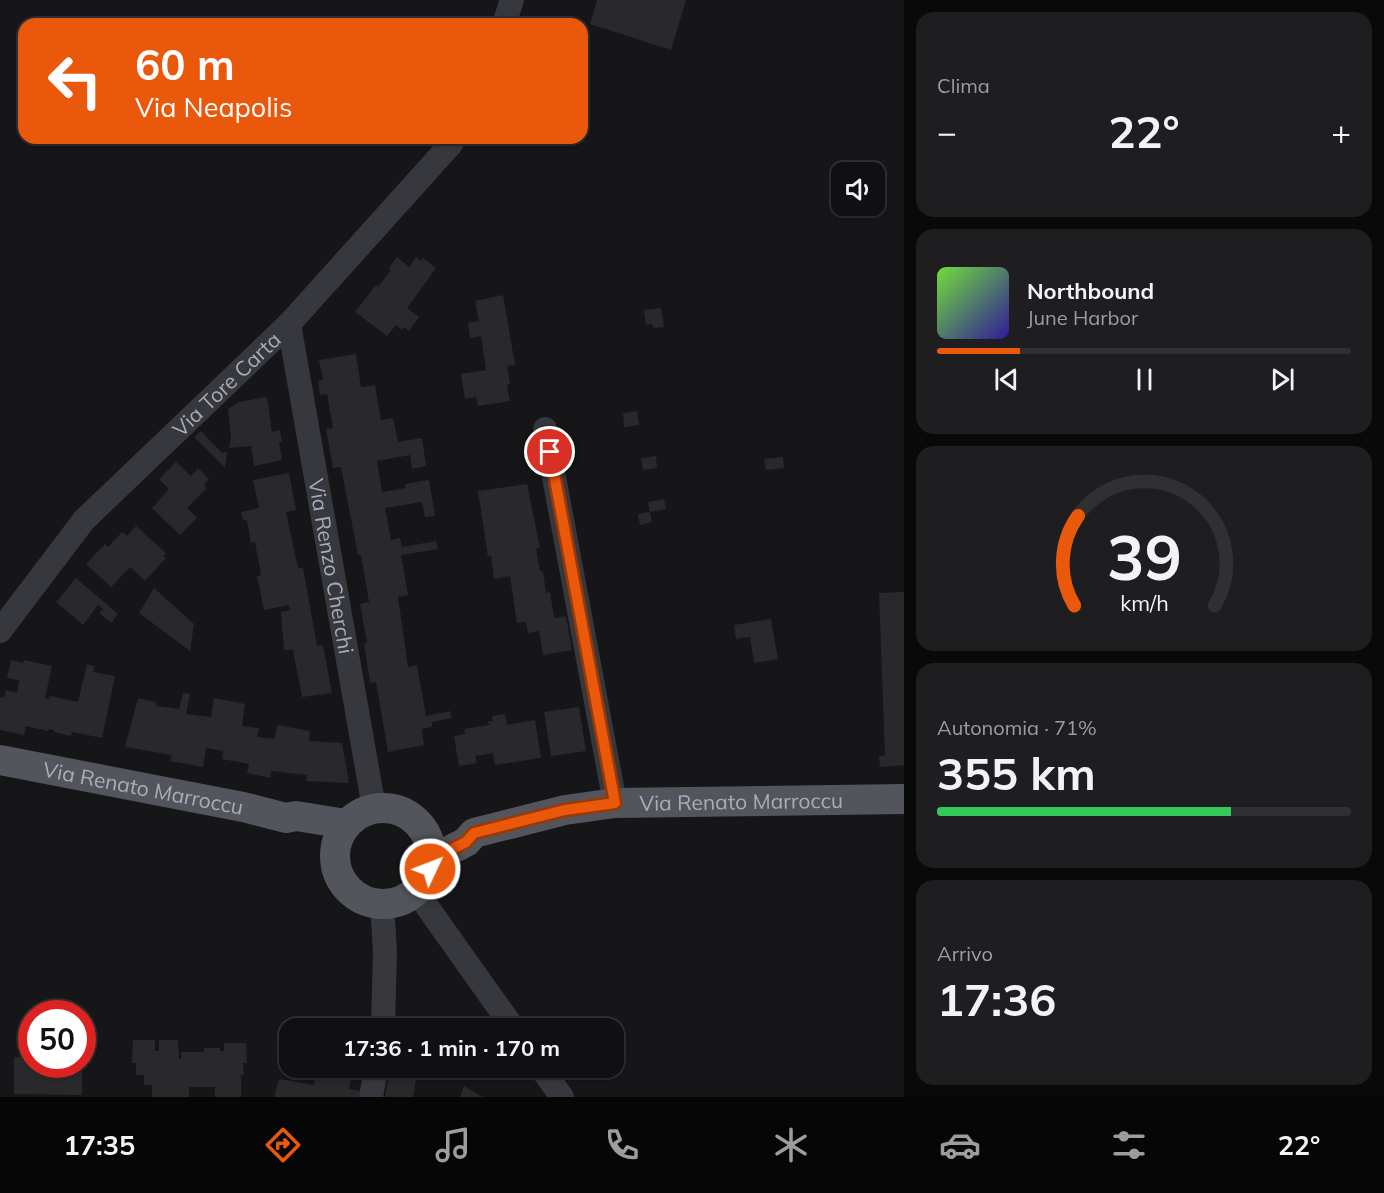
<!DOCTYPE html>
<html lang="it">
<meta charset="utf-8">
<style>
:root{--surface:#101012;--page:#1e1e20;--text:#f1f3f6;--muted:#9c9d9f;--line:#303032;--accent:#ea580c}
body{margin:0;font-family:Mulish,sans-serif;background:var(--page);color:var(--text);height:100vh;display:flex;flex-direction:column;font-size:22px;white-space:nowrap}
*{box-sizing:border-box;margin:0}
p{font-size:20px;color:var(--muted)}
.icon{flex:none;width:33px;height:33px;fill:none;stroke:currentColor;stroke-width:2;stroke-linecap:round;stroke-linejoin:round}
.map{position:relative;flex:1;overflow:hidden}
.drawer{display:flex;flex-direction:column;gap:12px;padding:12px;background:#09090a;width:480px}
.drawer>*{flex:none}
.top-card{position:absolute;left:18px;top:18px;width:570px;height:126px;border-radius:18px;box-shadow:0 2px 4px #0004,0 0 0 2px var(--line);background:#ea580c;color:#fff;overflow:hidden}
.buttons{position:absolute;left:831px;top:162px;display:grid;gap:12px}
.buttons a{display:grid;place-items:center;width:54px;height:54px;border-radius:12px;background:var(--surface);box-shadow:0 2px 4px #0004,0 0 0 2px var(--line);font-size:30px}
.speed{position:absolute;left:18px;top:1000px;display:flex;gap:12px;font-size:30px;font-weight:700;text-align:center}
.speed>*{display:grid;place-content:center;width:78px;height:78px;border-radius:50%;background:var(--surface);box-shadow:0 2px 4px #0004,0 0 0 2px var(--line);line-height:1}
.speed .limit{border:9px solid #d22;background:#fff;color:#111}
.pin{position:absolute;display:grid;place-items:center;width:51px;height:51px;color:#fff;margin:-26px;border:3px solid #fff;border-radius:50%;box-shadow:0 2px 6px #0007}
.me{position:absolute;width:66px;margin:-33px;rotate:47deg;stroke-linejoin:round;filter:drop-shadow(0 0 4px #0008)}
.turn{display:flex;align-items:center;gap:21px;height:126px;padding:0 18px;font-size:27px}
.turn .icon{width:78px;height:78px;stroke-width:2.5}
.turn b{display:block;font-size:42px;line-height:51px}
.big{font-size:45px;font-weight:700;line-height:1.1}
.drawer .widget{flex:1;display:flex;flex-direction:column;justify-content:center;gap:9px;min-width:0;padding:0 21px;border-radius:18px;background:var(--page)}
.drawer .dial{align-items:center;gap:0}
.dial svg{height:156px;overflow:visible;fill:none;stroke:var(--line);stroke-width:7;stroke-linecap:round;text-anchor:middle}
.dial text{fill:var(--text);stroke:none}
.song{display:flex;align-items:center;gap:18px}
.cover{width:72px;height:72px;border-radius:9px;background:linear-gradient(135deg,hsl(100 70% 55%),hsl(250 70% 35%))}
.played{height:6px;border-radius:3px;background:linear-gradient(90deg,var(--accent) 20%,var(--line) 20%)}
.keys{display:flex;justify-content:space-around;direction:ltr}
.heat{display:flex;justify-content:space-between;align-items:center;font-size:33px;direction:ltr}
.charge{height:9px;border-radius:4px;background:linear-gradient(90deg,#34c759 71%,var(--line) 0)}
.trip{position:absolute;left:279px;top:1018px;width:345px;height:60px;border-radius:18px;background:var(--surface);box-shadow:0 2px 4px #0004,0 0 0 2px var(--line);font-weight:700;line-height:60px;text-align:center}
.tabs{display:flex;height:96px;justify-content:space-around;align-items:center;background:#060607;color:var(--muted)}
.tabs .icon{width:42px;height:42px}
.tabs .active{color:var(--accent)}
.tabs b{font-size:27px;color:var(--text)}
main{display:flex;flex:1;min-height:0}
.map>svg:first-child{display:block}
.building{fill:#29292c}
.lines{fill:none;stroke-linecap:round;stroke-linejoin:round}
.minor{stroke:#37383d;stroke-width:24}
.major{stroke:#53555c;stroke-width:30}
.route-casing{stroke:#983908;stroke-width:15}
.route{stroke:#ea580c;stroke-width:10}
.labels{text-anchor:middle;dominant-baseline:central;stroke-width:6;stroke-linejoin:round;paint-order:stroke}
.street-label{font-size:21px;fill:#a8adb8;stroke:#111113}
</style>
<main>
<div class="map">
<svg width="904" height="1097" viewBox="0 0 904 1097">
<rect width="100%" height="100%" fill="#161618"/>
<path class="building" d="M597,0H686L671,50L590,24Z
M397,257L409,267L416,257L421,261L423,258L436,268L407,308L419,317L409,331L404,327L402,330L396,325L387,336L355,312L376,285L378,287L391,270L389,268Z
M503,295L515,365L507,366L510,384L507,385L510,401L478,406L476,397L465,399L461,374L486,370L481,336L470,338L468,323L479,321L475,301Z
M661,308L664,327L653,328L652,324L646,325L644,310Z
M356,354L361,387L375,385L381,420L393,418L398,442L422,438L426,466L412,469L410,455L377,461L382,492L405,488V484L429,480L435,516L425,517L422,502L385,508L391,540L400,538L402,547L436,541L438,549L401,555L408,595L398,597L408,667L417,665L426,716L450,711L452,718L432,722V727L422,729L424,745L388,752L376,682L370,683L364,643H367L360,604L369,602L361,555H358L341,467L333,468L326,429L333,428L327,394L320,395L318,381L323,380L319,360Z
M267,397L272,432L280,430L282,442H279L282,460L254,466L251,446L229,448L231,437L228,409L239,402Z
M637,411L639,425L624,427L623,413Z
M201,431L222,453L227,452L225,468L194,437Z
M656,456L657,468L643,470L641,458Z
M783,457L784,468L766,470L764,459Z
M176,462L191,476L198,468L209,479L204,485L207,488L187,508L197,518L180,535L152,508L169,489L159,479Z
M289,473L296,510L286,512L298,568H303L317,646L323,645L332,693L302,697L293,650H284L281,612L290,610L289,605L264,610L257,576L261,575L255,542L251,543L247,520H243L241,512L259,508L253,480Z
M527,484L540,548L536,549L540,571H543L546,593L550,592L554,618L566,616L572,650L543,655L539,631L528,633L526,622L517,623L510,576L494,579L491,556L488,557L478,491Z
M664,499L666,509L650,512L648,502Z
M650,512L652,522L640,525L638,514Z
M136,526L166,553L163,556L166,558L145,581L130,567L111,587L86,564L105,544L108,547L122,532L127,536Z
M76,578L118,614L111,623L99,613L103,609L98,605L83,625L56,602Z
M154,588L194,624L190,651L139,613Z
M904,592V765L880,767L879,756H885L879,593Z
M771,619L778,659L754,663L750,637L736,639L734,625Z
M11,660L23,663L24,660L52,666L45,698L49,699L50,696L78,702L87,664L94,666L93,672L115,676L102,738L72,732L71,736L54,732V730L49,729L48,731L26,726L24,735L0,730V697L4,698L6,690L17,693L19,680L7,678Z
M183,693L190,694L186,714L211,717L214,698L245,704L242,726L259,728L257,737L275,739L277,725L310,731L309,741L342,743L349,783L306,781L307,775L271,771L270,778L247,773L249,764L222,759L223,751L206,748L203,767L170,761L172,755L125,747L138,698L156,702V706L179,709Z
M579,707L586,751L551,756L544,712Z
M505,714L507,725L535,720L541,758L495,765L493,753L475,756L477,763L459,766L454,736L465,734L464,729L489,725L488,721H493L492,716Z
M133,1040H155V1051H159V1040H178L179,1059H181V1052H204V1048H220V1051H224V1043H246L247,1063H243L244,1075H241V1097H215V1087H189V1097H152V1085H144V1075H136V1063H132Z
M14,1057H32V1065H82V1095L14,1094Z
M324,1068H356L355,1076H351L349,1089L360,1091L359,1097H274L279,1079L314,1085L317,1070H324Z
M390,1068H407L417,1074L413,1097H385Z
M480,1068H514L503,1076L499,1071L488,1078Z
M464,1086L483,1097H460Z"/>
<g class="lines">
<g class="minor">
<path d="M504,24L512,0"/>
<path id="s1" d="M289,324L374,808"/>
<path d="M545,429L615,803"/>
<path id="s2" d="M0,631L84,520L289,324L451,144L454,138"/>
<path d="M416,891L514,1029"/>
<path d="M382,904L385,951L383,1029"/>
<path d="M541,1068L562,1097"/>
<path d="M371,1097L376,1068"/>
</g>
<g class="major">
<path id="s3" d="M0,760L243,807L286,818L296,816L346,824"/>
<circle cx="383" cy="856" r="48"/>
<path id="s4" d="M431,860L466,842L474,833L565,810L615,803L904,799"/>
</g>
</g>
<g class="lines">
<g class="route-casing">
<path id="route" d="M430,869L431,860L466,842L474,833L565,810L615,803L550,452"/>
</g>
<use href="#route" class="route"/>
</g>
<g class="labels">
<g class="street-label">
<text stroke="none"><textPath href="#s2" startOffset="336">Via Tore Carta</textPath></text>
<text stroke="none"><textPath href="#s1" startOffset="246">Via Renzo Cherchi</textPath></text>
<text stroke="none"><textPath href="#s3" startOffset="146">Via Renato Marroccu</textPath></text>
<text stroke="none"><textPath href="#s4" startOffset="322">Via Renato Marroccu</textPath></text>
</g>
</g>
</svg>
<div class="buttons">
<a><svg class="icon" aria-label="sound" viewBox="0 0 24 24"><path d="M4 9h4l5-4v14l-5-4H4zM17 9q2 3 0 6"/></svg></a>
</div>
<div class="speed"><div class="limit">50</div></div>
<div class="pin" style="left:550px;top:452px;background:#d93025"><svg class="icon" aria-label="arrive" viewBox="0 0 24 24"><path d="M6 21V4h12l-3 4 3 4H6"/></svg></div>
<svg class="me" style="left:430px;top:869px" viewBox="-20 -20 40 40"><circle r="17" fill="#ea580c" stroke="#fff" stroke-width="3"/><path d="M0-11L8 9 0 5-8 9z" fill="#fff"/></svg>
<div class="trip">17:36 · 1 min · 170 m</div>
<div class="top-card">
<div class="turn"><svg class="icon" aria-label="left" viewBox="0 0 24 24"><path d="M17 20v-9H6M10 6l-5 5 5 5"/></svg><div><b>60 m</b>Via Neapolis</div></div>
</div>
</div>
<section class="drawer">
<div class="widget"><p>Clima</p>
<div class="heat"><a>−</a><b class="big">22°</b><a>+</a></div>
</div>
<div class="widget">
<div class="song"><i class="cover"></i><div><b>Northbound</b><p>June Harbor</p></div></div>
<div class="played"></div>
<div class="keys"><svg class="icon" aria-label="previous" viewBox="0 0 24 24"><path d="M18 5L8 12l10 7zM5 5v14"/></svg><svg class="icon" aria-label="pause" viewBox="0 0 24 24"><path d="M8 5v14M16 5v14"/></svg><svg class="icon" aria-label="next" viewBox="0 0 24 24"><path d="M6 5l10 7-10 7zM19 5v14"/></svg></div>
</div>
<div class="widget dial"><svg viewBox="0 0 100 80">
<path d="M14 69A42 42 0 1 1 86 69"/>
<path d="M14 69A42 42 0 0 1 16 23" stroke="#ea580c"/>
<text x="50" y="56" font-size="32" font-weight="700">39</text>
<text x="50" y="72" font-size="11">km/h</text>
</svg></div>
<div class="widget"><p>Autonomia · 71%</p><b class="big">355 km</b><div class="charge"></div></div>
<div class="widget"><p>Arrivo</p><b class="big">17:36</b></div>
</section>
</main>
<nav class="tabs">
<b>17:35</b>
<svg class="icon active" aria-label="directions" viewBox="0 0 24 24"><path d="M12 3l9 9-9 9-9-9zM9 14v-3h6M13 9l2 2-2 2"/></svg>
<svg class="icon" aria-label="music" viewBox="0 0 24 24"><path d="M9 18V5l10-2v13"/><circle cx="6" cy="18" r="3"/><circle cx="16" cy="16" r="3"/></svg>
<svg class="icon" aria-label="phone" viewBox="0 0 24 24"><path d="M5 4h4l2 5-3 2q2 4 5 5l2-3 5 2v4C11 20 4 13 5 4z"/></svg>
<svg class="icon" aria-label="climate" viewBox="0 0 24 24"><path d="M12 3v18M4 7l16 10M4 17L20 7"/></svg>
<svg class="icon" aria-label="car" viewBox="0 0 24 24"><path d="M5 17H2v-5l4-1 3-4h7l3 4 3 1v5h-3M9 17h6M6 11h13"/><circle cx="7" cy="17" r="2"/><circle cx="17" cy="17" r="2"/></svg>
<svg class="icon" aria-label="filters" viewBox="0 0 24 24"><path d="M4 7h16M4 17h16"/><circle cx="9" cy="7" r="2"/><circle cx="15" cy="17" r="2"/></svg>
<b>22°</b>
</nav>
